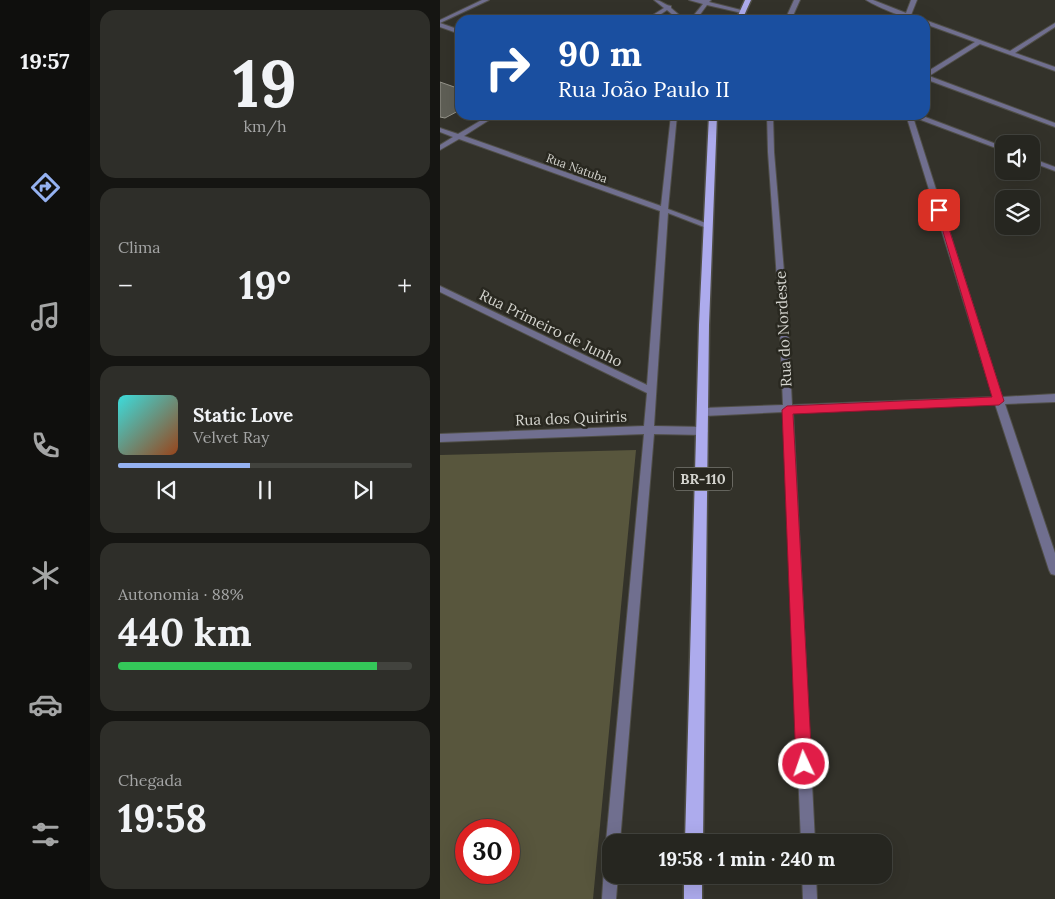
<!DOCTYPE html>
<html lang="pt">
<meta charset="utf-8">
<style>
:root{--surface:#262620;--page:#2e2e29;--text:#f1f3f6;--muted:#a4a5a5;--line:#42433e;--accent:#95b2f1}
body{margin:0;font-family:Lora,serif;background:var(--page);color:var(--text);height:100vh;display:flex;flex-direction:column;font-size:19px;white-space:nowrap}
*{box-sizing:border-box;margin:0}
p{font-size:16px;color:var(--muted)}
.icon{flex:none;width:28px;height:28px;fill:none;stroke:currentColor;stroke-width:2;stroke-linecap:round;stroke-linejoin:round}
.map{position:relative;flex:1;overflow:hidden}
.side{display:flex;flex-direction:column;gap:10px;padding:10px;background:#151512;width:350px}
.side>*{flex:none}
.top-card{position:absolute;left:15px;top:15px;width:475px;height:105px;border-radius:15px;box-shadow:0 5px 20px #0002,0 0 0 1px var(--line);background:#1a4fa0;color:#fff;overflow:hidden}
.fabs{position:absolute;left:555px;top:135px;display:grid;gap:10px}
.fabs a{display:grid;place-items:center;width:45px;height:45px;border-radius:10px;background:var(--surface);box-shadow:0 5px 20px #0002,0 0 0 1px var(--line);font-size:25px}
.speed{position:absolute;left:15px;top:819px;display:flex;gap:10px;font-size:25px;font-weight:700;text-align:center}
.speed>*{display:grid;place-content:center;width:65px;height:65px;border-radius:50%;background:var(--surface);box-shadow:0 5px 20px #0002,0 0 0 1px var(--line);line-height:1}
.speed .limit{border:8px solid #d22;background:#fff;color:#111}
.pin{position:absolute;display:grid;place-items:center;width:42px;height:42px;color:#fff;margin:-21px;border-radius:10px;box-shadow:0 2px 8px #0006}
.me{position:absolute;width:55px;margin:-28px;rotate:357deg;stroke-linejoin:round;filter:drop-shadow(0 0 4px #0008)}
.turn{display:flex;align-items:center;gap:18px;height:105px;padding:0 20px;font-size:22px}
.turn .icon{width:65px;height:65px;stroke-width:2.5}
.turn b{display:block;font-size:35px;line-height:42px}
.big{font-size:38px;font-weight:700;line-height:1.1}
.side .card{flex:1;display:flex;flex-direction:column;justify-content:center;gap:8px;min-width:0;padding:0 18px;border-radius:15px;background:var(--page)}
.side .dial{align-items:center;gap:0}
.dial b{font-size:65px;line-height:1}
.song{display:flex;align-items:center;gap:15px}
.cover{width:60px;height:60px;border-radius:8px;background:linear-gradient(135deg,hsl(180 70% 55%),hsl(20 70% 35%))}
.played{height:5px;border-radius:2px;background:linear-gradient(90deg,var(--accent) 45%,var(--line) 45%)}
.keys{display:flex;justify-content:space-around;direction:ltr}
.heat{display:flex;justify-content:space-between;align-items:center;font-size:28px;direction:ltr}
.charge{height:8px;border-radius:4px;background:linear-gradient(90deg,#34c759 88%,var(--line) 0)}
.trip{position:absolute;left:162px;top:834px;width:290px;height:50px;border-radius:15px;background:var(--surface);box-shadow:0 5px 20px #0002,0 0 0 1px var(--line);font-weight:700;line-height:50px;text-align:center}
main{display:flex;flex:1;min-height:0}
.tab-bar{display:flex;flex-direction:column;width:90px;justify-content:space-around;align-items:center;background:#0f0f0d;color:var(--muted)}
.tab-bar .icon{width:35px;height:35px}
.tab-bar .on{color:var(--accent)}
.tab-bar b{font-size:22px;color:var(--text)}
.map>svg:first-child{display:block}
.green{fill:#58563d;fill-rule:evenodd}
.building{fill:#5f5f56;stroke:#97968c}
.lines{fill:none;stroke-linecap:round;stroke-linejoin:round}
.street-casing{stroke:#504f48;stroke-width:2}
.primary-casing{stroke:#504f48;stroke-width:3}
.street{fill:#706f8f;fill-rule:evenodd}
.primary{fill:#adabed;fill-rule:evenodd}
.route{fill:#e11d48;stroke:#92132f}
.labels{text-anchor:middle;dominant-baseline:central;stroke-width:5;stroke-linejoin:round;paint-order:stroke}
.far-street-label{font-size:12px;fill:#d4d4ce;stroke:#292820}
.shield{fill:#292820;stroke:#a1a09a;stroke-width:1}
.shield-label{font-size:14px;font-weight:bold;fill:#d4d4ce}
.street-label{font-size:15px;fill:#d4d4ce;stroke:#292820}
</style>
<main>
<nav class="tab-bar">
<b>19:57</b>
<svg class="icon on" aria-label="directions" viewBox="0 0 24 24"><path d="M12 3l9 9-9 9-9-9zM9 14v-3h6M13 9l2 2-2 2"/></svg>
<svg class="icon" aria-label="music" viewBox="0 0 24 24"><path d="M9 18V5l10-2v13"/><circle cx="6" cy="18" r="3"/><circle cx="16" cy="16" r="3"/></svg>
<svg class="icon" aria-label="phone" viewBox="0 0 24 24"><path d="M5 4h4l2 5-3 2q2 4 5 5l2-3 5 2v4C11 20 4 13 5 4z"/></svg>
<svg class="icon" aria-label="climate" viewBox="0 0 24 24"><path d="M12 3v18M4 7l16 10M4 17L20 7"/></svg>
<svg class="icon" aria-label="car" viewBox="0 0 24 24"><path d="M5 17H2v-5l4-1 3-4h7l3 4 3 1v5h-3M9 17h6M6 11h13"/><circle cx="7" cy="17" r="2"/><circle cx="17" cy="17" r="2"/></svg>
<svg class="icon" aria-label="filters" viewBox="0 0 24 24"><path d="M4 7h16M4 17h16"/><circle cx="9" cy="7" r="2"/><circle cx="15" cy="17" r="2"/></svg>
</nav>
<section class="side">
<div class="card dial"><b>19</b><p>km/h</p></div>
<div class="card"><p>Clima</p>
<div class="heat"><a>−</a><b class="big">19°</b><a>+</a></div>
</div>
<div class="card">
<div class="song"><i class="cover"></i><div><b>Static Love</b><p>Velvet Ray</p></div></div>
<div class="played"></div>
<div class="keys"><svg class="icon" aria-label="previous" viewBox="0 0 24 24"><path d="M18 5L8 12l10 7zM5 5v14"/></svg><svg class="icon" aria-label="pause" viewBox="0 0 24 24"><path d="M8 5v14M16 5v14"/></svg><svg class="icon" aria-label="next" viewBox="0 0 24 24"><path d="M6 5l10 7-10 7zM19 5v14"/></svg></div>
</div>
<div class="card"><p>Autonomia · 88%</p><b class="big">440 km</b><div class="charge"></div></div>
<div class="card"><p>Chegada</p><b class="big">19:58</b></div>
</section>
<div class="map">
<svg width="615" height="899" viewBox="0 0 615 899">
<rect width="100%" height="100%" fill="#33322a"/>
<path class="green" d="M196,450L153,899H0V455ZM26,830H69V872H26Z"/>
<path class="building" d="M0,82L20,89V110L5,118L0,117Z"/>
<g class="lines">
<g class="street-casing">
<path id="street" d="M42,0H49L0,23L20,30V34L0,27V20Z
M214,0C222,0 224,5 231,6V8L245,20H239L227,10L212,20H205L224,8Z
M249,0H271L269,2L305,11L302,13L267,5L256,20H250L263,4Z
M354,0H360L351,20H345Z
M426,0H433L466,13L471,0H477L471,15L482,20C468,20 439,8 426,0Z
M485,20L570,51L615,23V27L575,53L615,67V71L540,44L489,76L615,123V127L485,79V73L535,42L485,24Z
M50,115H57L24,136L221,206L231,115H237L228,209L271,225L270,227H264L228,213L214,426L263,427L268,431L263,435L214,434L180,842H171V848L168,847L166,842L204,434L0,442V434L204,426L207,393L0,292V286L207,385L220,211L19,139L0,150V145L13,137L0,132V128L18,134Z
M327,115H333L334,152L347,308L352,405L553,397L466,115H480L564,147V151L473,117L562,397L615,394V402L565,404L615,553V575L611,574L609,570L555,404L353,412L375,842H361L343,412L264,416L259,412L264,408L343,405L339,308L328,152Z
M591,158L615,167V171L591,162Z
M171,861V875H178L176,899H162L164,868L166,863Z
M362,875H376L377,899H363Z"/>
</g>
<g class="primary-casing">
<path id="primary" d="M305,0H311L302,20H296Z
M269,115H277L269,325L263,842H245L259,325Z
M244,875H262V899H244Z"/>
</g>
<use href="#street" class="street"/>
<use href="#primary" class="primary"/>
</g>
<path class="route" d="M496,208L503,210L564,401L559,405L353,414L372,764L369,769L364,772L359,769L356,764L342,410L347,406L552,397Z"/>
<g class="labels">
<g class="far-street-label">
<text transform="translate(137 168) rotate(20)">Rua Natuba</text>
</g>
<rect class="shield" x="234" y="467.5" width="58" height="23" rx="4"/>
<g class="shield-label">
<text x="263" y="479">BR-110</text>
</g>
<g class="street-label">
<text transform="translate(111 328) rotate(26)">Rua Primeiro de Junho</text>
<text transform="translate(343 329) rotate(-93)">Rua do Nordeste</text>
<text transform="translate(131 418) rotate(-2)">Rua dos Quiriris</text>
</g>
</g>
</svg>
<div class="fabs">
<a><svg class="icon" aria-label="sound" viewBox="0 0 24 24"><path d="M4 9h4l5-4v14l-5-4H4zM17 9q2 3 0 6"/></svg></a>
<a><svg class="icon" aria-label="layers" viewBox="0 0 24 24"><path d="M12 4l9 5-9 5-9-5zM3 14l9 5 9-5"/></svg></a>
</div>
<div class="speed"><div class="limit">30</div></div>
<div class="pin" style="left:499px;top:210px;background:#d93025"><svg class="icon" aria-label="arrive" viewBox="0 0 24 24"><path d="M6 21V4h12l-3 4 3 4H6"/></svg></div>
<svg class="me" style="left:364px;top:764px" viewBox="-20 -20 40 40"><circle r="17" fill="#e11d48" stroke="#fff" stroke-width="3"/><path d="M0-11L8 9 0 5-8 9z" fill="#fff"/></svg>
<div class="trip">19:58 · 1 min · 240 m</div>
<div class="top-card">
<div class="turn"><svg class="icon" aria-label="right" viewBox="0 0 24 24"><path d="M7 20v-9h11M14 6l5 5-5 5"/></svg><div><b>90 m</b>Rua João Paulo II</div></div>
</div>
</div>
</main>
